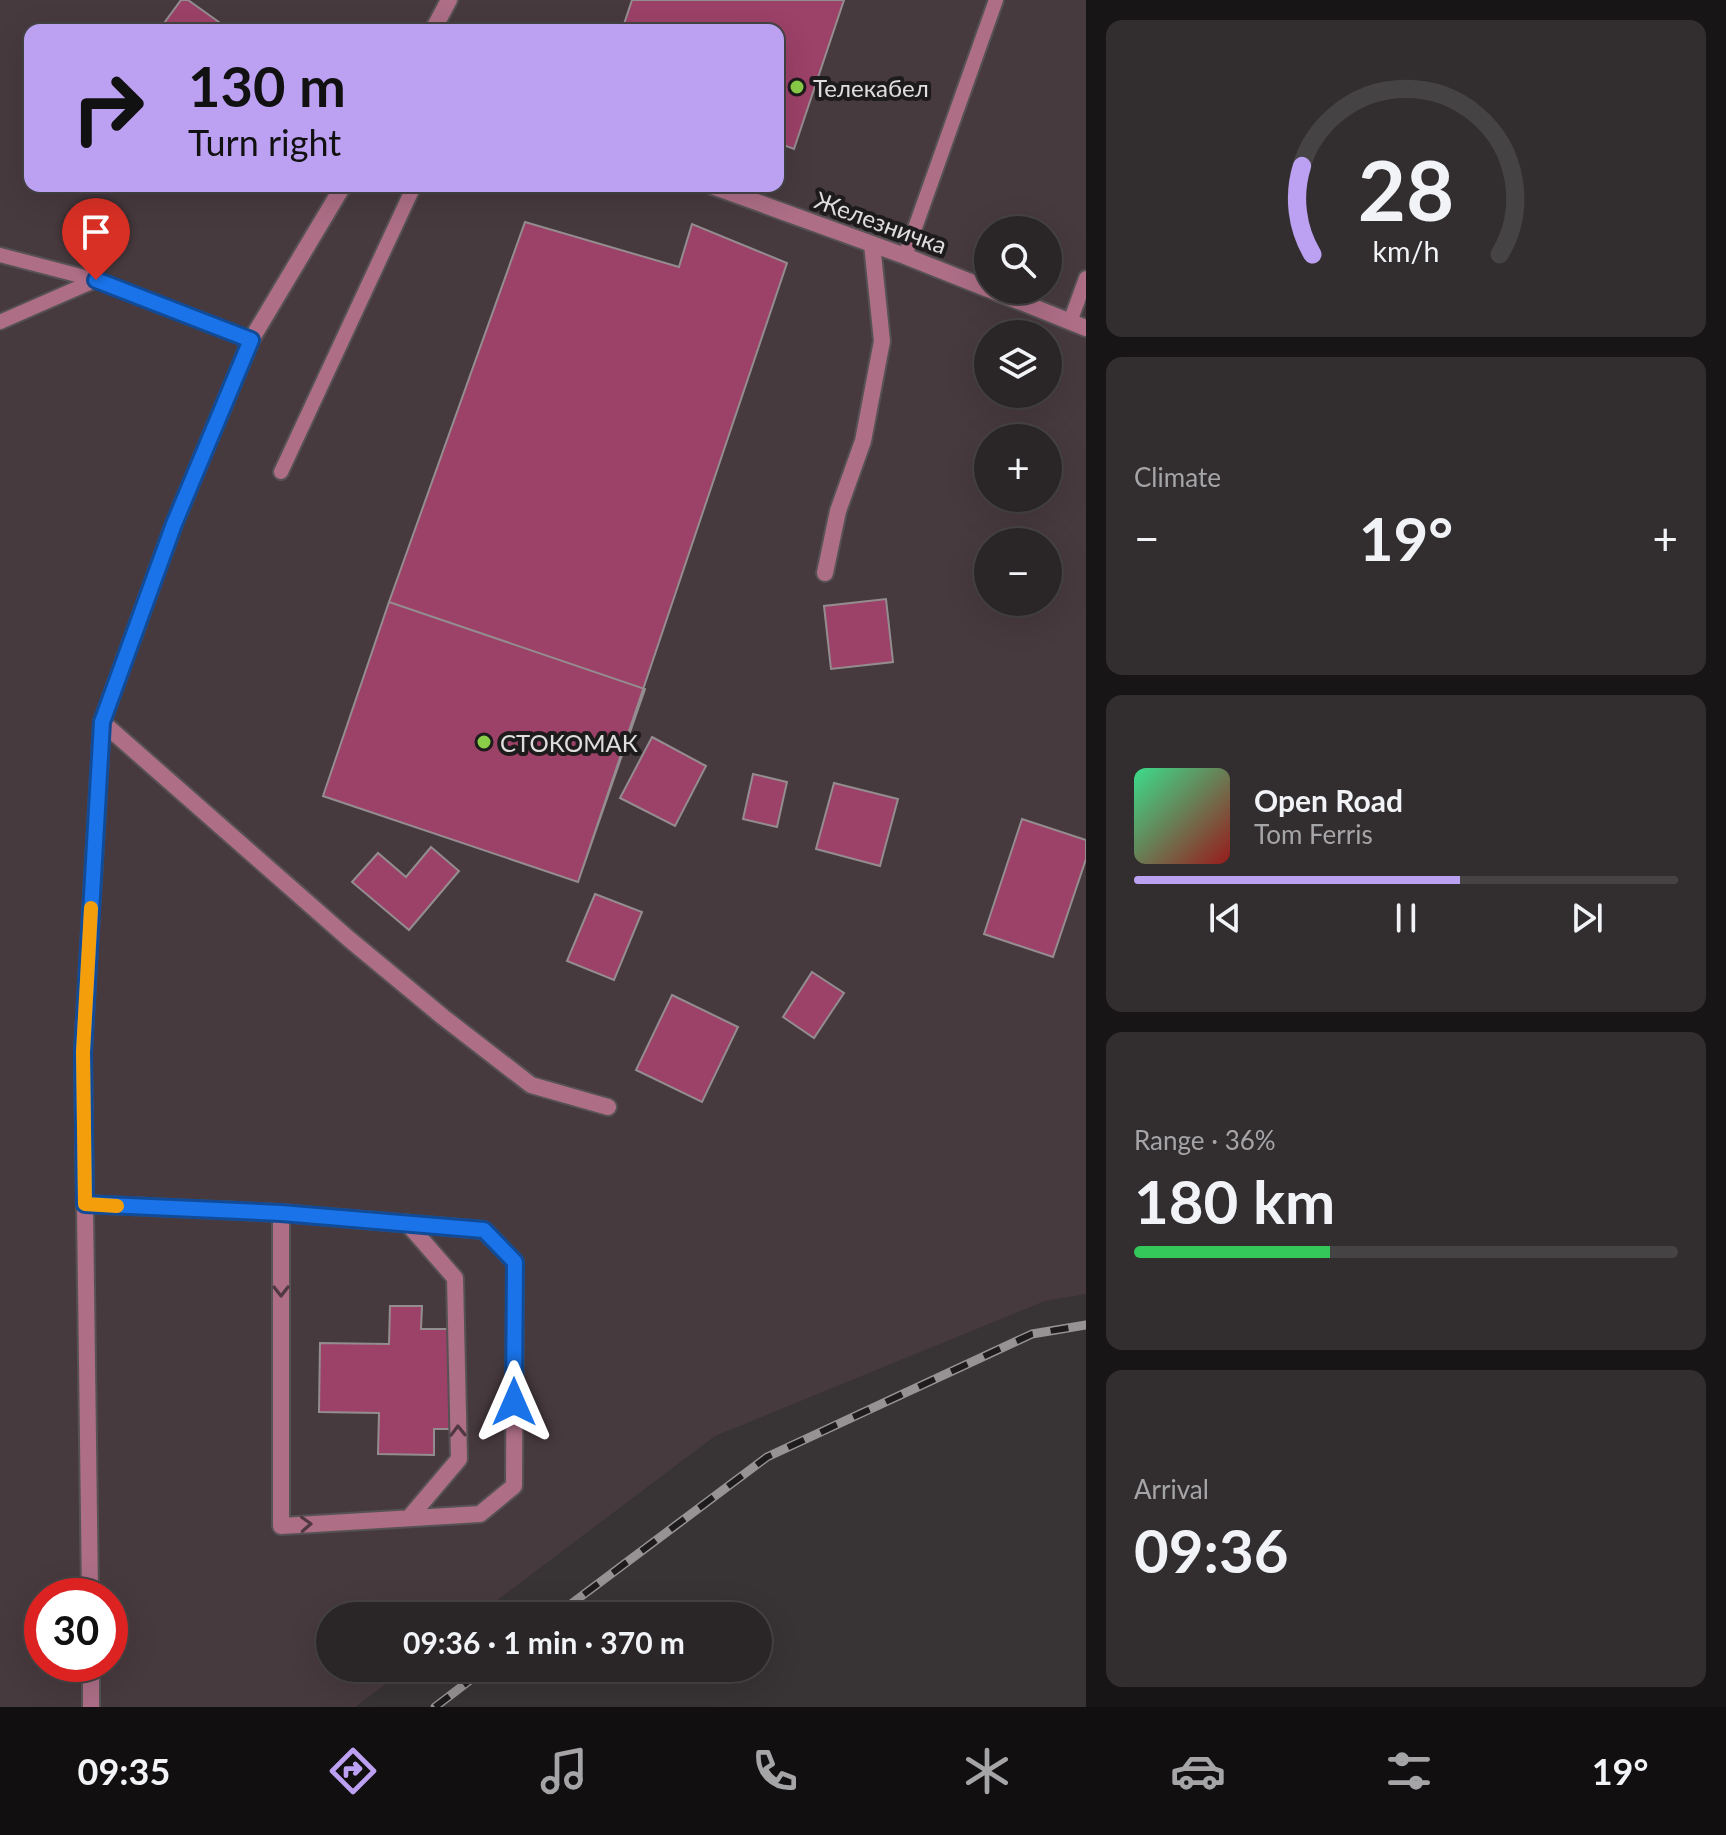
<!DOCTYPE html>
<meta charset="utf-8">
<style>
:root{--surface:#2a2628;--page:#322e30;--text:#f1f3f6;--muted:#a5a5a8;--line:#464345;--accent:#bca0f2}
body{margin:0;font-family:Lato,sans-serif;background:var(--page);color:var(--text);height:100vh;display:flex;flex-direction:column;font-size:30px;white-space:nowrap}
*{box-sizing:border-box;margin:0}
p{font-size:26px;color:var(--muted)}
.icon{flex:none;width:44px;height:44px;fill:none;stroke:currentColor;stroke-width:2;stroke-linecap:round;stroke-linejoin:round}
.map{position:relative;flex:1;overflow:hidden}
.side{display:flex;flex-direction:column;gap:20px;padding:20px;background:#171516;width:640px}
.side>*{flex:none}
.guide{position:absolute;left:24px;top:24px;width:760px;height:168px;border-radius:16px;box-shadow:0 8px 32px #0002,0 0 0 2px var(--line);background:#bca0f2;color:#111;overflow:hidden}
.controls{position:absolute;left:974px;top:216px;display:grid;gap:16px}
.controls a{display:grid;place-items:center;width:88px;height:88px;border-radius:50%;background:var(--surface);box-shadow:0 8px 32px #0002,0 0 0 2px var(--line);font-size:40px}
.speed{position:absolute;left:24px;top:1578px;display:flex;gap:16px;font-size:40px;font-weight:700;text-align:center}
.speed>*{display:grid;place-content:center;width:104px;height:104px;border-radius:50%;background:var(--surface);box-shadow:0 8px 32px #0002,0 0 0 2px var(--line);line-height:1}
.speed .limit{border:12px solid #d22;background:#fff;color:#111}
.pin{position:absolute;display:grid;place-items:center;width:68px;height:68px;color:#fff;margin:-82px -34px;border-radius:50% 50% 50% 0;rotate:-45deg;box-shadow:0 0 8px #0007}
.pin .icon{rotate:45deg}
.me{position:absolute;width:88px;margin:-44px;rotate:0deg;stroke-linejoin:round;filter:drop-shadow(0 0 6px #0008)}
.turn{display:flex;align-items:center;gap:28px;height:168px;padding:0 32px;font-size:36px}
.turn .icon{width:104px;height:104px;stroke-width:2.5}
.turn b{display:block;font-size:56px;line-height:68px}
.big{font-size:60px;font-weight:700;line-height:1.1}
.side .widget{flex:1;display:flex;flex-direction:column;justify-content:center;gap:12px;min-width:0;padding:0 28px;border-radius:16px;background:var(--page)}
.side .dial{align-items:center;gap:0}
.dial svg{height:208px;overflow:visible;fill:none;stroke:var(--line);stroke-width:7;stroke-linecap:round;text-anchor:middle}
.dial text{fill:var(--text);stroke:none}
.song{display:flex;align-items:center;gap:24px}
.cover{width:96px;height:96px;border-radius:12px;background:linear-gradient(135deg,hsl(150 70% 55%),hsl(0 70% 35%))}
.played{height:8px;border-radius:4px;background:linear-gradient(90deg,var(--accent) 60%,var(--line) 60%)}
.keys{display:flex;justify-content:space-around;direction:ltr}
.heat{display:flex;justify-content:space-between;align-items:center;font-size:44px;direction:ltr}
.charge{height:12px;border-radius:6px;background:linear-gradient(90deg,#34c759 36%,var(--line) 0)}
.trip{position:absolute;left:316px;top:1602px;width:456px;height:80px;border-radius:40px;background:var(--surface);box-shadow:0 8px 32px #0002,0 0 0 2px var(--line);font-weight:700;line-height:80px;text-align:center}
.menu{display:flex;height:128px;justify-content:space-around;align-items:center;background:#110f10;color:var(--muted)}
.menu .icon{width:56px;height:56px}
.menu .active{color:var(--accent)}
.menu b{font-size:36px;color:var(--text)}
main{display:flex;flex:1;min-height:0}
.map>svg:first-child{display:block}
.built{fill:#473a3f;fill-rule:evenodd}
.building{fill:#9c4168;stroke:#948d8f;stroke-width:2}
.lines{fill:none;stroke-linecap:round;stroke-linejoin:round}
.service-casing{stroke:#565253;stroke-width:18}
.minor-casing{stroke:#565253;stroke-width:20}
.tertiary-casing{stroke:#565253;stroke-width:20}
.service{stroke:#ad6e86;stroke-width:14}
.minor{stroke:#ad6e86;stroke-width:16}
.tertiary{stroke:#ad6e86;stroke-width:16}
.rail-casing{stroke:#979394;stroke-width:9}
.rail{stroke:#1e1b1c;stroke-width:6;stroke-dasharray:18;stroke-linecap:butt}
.oneway{stroke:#503841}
.route-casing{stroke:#114b97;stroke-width:20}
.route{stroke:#1a73e8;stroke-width:14}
.slow{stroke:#f59e0b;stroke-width:14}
.poi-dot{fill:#8ace48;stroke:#1e1b1c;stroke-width:3}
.labels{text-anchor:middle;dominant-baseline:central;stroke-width:8;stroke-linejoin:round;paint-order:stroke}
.poi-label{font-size:24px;fill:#e0ddde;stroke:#1e1b1c;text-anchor:start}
.street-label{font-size:24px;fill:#e0ddde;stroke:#1e1b1c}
</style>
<main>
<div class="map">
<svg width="1086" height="1707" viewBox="0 0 1086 1707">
<rect width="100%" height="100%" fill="#383335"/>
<path class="built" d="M0,0H1086V1294L1045,1301L715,1436L476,1616H330V1668H407L355,1707H0ZM30,30H778V186H30ZM988,230H1048V290H988ZM988,334H1048V394H988ZM988,438H1048V498H988ZM988,542H1048V602H988ZM42,1596H110V1664H42Z"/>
<path class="building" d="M181,0H188L230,30H159Z
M632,0H844L794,149L778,143V30H622Z
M525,222L679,267L692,224L787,263L578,882L323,796L389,602Z
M886,599L893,662L831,669L824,606Z
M389,602L645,689L578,882L323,796Z
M652,737L706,766L675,826L620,798Z
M753,774L787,782L777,827L743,819Z
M834,783L898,799L880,866L816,849Z
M1022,819L1086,840V859L1053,957L984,934Z
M431,847L459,871L409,930L352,882L378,853L406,877Z
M595,894L642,912L614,980L567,961Z
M812,972L844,993L814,1038L783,1017Z
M672,995L738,1027L702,1102L636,1070Z
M390,1306H422L421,1329H452L450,1429H434V1455L378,1454L379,1413L319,1412L320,1343L389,1344Z"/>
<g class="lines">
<g class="service-casing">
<path id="service" d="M0,255L96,280L251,340
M905,256L996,0
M0,322L96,280
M1070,322L1086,278
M281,472L414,186"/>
</g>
<g class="minor-casing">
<path id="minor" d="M712,186L905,256L988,289
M991,290L1086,328
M825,573L838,511L863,441L882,341L872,244
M102,722L349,939L443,1017L531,1085L608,1107
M85,1204L281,1213L484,1230L515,1262L514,1486L480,1514L281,1526V1213
M407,1223L455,1278L459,1459L409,1518"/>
</g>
<g class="tertiary-casing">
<path id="tertiary" d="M433,30L449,0
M90,1596L83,1052L102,722L174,524L251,340L343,186
M91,1664V1707"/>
</g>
<use href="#service" class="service"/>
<use href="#minor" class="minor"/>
<use href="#tertiary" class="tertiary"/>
<g class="rail-casing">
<path id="rail" d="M555,1616L767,1457L1032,1334L1086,1325
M435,1707L486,1668"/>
</g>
<use href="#rail" class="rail"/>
</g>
<defs><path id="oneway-chevron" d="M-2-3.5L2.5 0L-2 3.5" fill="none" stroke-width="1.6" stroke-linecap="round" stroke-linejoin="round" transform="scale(2)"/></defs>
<g class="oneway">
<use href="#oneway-chevron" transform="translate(281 1291) rotate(90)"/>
<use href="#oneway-chevron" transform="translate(458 1431) rotate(-91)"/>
<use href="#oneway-chevron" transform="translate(306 1524) rotate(-3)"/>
</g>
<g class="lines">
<g class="route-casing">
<path id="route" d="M96,280L251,340L174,524L102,722L83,1052L85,1204L281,1213L484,1230L515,1262L514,1402"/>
</g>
<use href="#route" class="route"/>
<path class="slow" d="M91,908L83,1052L85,1204L117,1206"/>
</g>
<g class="poi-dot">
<circle cx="797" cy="87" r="8"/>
<circle cx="484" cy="742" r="8"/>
</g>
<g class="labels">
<g class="poi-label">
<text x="813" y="87">Телекабел</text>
<text x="500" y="742">СТОКОМАК</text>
</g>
<g class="street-label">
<text transform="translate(881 222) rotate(20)">Железничка</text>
</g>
</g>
</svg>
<div class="controls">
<a><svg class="icon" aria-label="search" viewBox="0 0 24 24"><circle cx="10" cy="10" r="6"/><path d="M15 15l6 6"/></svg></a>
<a><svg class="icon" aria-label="layers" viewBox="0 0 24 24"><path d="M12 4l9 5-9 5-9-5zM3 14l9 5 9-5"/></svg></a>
<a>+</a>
<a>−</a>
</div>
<div class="speed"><div class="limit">30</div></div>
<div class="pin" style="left:96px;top:280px;background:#d93025"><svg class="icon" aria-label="arrive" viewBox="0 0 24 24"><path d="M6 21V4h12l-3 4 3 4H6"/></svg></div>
<svg class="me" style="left:514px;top:1402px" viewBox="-20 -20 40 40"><path d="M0-17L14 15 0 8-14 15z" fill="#1a73e8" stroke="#fff" stroke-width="4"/></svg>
<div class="trip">09:36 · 1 min · 370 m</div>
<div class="guide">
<div class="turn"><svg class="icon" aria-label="right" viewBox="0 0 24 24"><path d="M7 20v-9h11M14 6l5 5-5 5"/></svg><div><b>130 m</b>Turn right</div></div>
</div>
</div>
<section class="side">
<div class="widget dial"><svg viewBox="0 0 100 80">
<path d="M14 69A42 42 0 1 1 86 69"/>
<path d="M14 69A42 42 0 0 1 10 35" stroke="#bca0f2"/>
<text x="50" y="56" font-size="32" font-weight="700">28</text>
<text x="50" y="72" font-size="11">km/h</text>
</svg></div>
<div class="widget"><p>Climate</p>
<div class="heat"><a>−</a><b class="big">19°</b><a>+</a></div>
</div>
<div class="widget">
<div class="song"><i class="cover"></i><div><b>Open Road</b><p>Tom Ferris</p></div></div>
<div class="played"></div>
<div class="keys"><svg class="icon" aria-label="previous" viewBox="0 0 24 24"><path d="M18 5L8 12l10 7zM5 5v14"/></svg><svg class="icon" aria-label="pause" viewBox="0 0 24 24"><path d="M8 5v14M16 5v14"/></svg><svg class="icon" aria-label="next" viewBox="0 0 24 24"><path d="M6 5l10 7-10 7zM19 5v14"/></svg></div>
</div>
<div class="widget"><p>Range · 36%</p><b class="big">180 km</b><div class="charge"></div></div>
<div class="widget"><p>Arrival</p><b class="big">09:36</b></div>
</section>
</main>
<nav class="menu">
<b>09:35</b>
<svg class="icon active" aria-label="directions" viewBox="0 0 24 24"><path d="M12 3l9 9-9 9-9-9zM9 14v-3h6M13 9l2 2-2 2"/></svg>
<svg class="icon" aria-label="music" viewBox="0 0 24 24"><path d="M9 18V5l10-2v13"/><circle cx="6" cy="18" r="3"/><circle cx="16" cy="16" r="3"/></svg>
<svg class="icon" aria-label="phone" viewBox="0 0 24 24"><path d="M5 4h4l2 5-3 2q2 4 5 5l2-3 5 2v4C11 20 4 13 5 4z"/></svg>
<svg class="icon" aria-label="climate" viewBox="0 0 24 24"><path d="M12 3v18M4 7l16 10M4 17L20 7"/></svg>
<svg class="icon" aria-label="car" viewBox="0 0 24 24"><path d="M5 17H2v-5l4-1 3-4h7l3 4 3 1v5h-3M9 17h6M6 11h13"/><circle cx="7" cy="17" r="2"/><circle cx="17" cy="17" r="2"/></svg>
<svg class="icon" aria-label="filters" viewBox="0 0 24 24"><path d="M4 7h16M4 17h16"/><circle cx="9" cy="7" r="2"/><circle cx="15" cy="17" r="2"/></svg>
<b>19°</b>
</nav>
